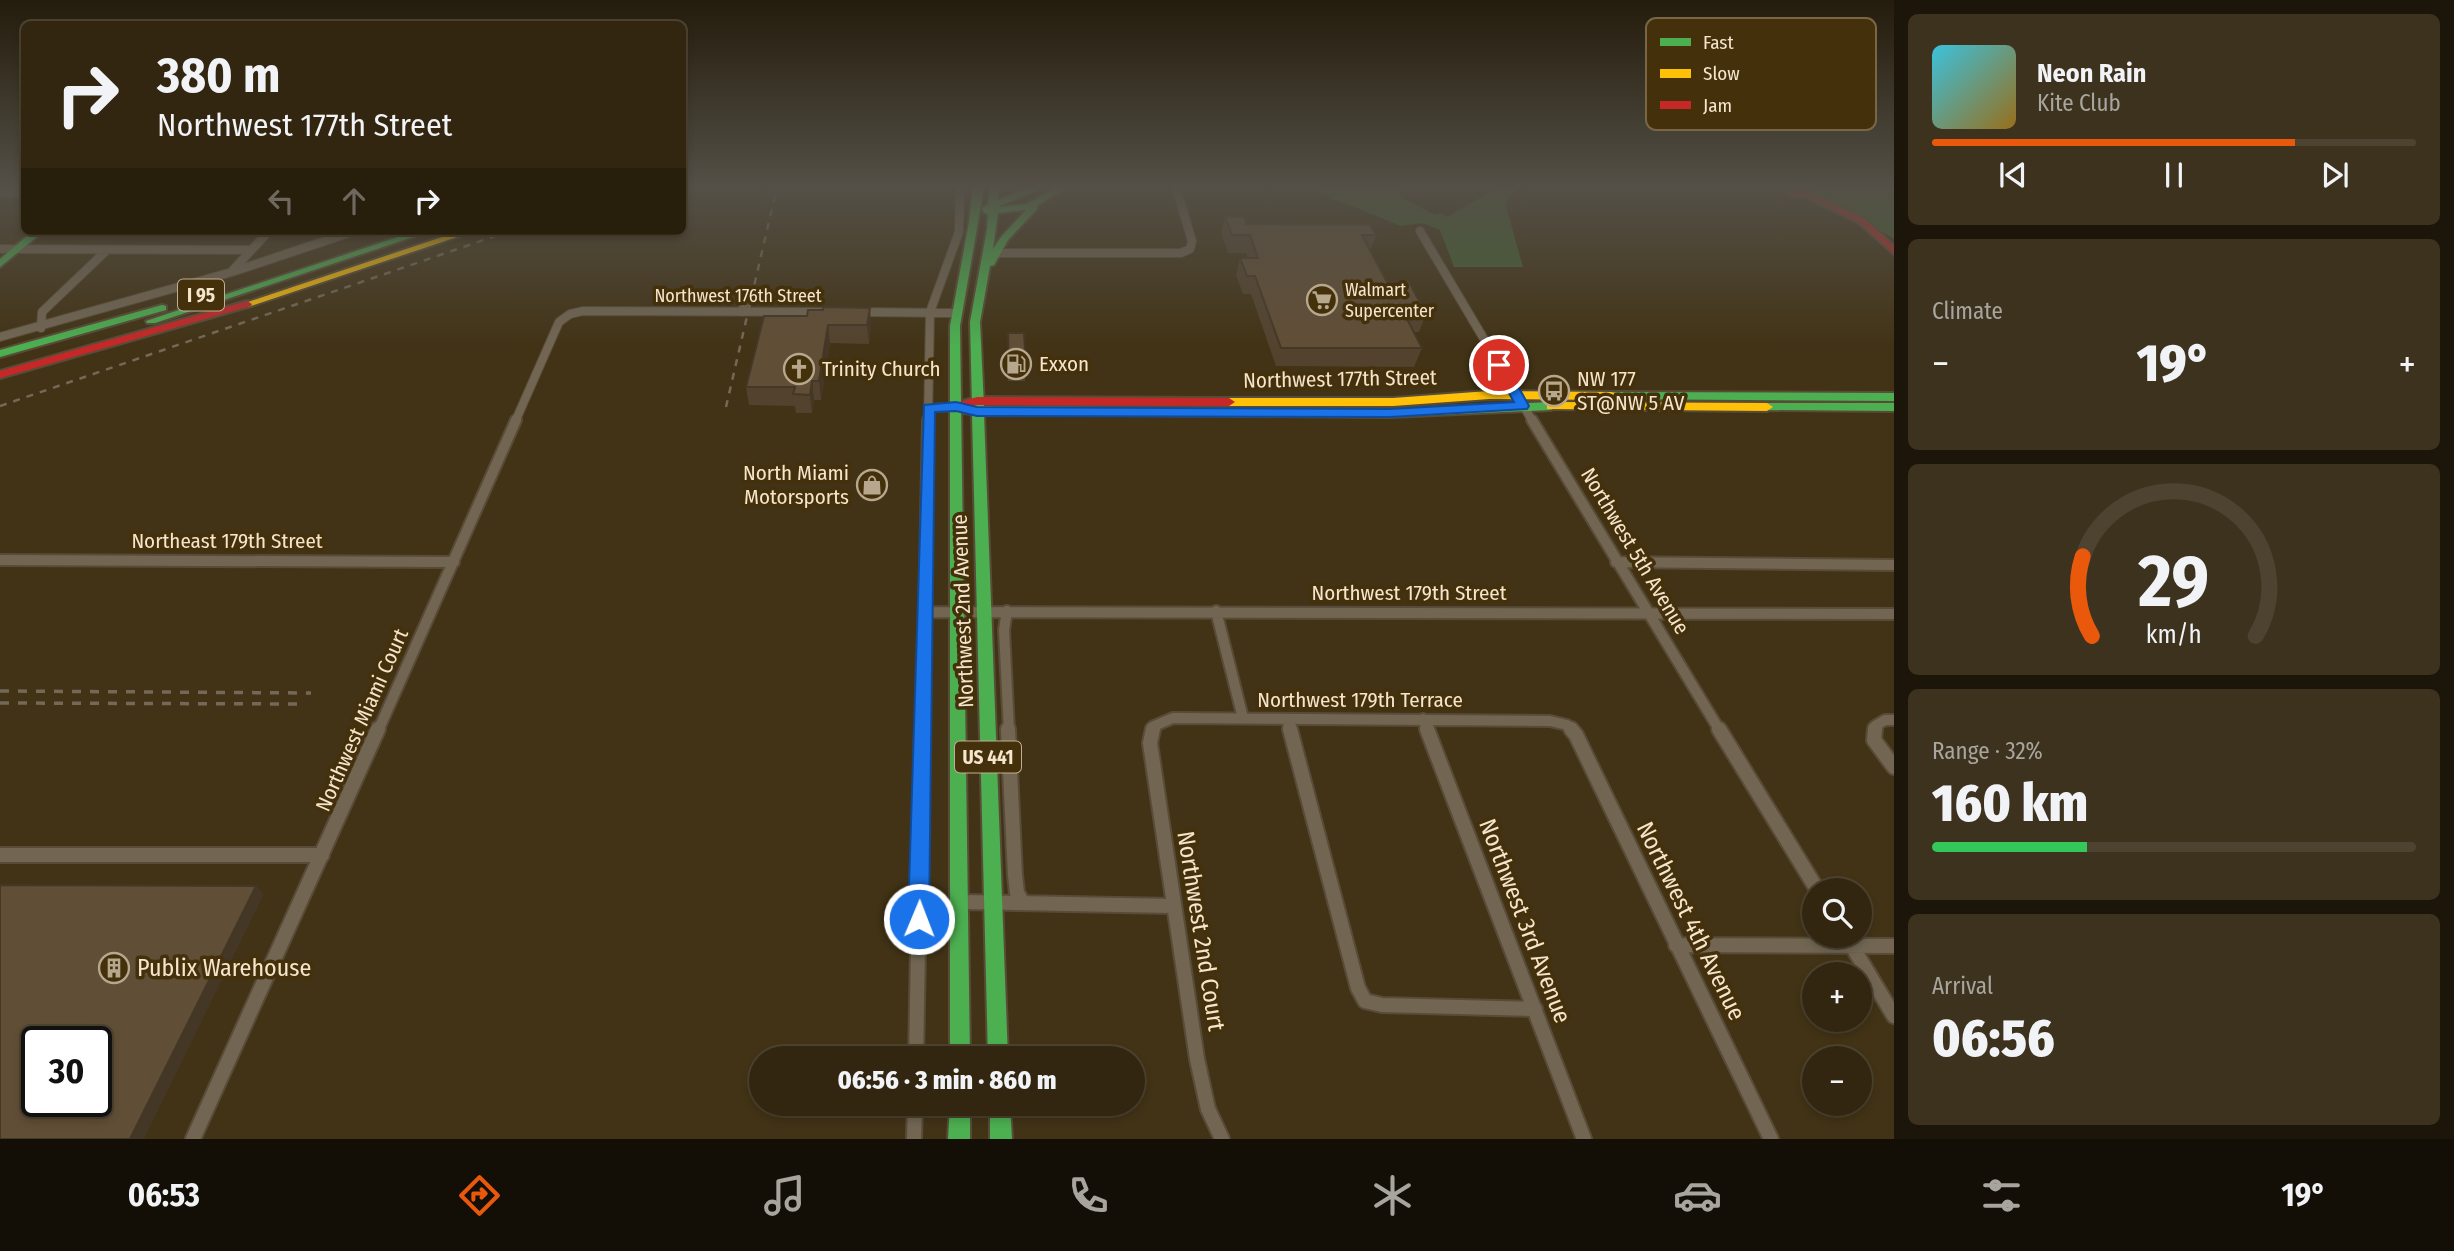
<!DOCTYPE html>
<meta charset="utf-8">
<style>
:root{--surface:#322610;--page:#3d321e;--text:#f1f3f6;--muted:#a8a59f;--line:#4d4330;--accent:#ea580c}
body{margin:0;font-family:"Fira Sans Condensed",sans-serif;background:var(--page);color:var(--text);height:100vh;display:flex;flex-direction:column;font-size:26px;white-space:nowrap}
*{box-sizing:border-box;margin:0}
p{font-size:23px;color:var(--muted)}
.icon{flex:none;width:38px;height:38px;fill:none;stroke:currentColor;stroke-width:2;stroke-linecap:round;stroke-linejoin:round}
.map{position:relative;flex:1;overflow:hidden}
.details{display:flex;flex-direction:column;gap:14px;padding:14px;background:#1c1509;width:560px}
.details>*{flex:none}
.banner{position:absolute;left:21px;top:21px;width:665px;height:214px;border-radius:10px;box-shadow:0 4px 10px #0003,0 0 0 2px var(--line);background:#322610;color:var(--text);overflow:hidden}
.controls{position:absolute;left:1802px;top:878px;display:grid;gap:14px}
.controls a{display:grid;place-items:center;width:70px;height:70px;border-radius:50%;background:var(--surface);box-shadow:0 4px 10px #0003,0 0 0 2px var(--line);font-size:35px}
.speed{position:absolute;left:21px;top:1026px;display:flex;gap:14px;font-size:35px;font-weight:700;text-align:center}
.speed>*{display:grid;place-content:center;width:91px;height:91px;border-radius:50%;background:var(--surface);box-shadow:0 4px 10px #0003,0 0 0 2px var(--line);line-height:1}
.speed .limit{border:4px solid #111;border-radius:10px;background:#fff;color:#111}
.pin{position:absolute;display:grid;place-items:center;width:60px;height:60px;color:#fff;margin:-30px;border:4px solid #fff;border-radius:50%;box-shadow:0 2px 7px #0007}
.me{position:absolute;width:77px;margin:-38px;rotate:1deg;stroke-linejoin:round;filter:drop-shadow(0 0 5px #0008)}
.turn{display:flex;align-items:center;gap:24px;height:147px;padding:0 21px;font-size:32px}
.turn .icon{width:91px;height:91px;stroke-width:2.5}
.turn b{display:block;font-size:49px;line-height:60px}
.lanes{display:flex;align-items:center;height:66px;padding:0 21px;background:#0003;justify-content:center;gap:35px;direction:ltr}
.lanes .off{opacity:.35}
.big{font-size:52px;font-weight:800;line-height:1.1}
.details .card{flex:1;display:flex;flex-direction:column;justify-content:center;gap:10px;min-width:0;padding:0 24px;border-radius:10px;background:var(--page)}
.details .dial{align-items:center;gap:0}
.dial svg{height:182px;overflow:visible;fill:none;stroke:var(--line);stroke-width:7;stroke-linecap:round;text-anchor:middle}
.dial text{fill:var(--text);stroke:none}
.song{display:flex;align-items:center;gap:21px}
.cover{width:84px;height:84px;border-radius:10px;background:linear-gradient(135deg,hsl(190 70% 55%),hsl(40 70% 35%))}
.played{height:7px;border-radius:4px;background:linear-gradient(90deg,var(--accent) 75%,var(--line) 75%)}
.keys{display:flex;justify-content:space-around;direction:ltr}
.heat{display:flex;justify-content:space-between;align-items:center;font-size:38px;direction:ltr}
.charge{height:10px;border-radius:5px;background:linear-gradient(90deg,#34c759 32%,var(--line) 0)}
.trip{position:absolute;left:749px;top:1046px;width:396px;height:70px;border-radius:35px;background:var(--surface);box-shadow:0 4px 10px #0003,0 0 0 2px var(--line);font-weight:800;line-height:70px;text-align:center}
.tab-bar{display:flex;height:112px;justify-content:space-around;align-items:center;background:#140f06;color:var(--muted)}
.tab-bar .icon{width:49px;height:49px}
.tab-bar .selected{color:var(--accent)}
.tab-bar b{font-size:32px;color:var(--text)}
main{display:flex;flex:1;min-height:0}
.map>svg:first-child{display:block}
.green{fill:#426231}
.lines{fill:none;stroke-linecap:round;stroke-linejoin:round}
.street-far2-casing{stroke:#584c38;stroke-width:10}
.street-far1-casing{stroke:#584c38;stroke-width:14}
.street-casing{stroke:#584c38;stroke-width:18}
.fast-casing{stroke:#584c38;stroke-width:4}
.slow-casing{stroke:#584c38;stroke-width:4}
.jam-casing{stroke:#584c38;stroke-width:4}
.street-far2{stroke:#726653;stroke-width:8}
.street-far1{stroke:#726653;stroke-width:10}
.street{stroke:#726653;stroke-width:14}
.fast{fill:#4caf50;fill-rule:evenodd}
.slow{fill:#ffc107;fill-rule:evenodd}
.jam{fill:#c62828;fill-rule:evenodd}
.rail-far1{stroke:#746958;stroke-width:2.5;stroke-dasharray:7 7;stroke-linecap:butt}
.rail{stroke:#746958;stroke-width:3.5;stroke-dasharray:9 9;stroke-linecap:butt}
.wall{fill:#53432e}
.shaded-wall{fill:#443726}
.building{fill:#614e36;stroke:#443726;stroke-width:2;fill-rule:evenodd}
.route{fill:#1a73e8;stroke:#114b97;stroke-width:2}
.labels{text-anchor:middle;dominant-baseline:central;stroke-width:7;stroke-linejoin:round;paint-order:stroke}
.far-poi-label{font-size:18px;fill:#f5e5cd;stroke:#44300b;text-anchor:start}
.far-street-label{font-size:18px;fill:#f5e5cd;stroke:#44300b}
.shield{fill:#44300b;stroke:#c0af93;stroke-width:2}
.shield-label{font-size:19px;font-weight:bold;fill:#f5e5cd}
.poi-label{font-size:21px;fill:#f5e5cd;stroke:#44300b;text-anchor:start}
.street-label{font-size:21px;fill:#f5e5cd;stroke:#44300b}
.near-street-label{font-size:24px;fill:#f5e5cd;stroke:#44300b}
.near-poi-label{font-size:24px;fill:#f5e5cd;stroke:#44300b;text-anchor:start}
.key{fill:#44300b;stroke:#796645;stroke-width:2}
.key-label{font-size:19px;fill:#f5e5cd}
</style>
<main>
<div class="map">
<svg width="1894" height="1139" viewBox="0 0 1894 1139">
<rect width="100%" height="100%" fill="#423316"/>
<path class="green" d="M1305,187H1409L1398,193L1401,197L1435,215L1440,213L1447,217L1499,187H1519L1505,203L1523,267H1454L1440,230L1422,223L1401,226Z
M1798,187H1894V239L1832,202Z"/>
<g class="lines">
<g class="street-far2-casing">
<path id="street-far2" d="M0,193H24
M1420,231L1533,422
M0,249L251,250
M996,253H1181L1190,249L1192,241L1176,187
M233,270L269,231
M742,312L747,291
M857,312L955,313
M41,328L42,312L107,250
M0,337L232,272L355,231
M928,408L956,407
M515,422L559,322L570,314L583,311L820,312
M928,422L930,312L959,232L960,187"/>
</g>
<g class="street-far1-casing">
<path id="street-far1" d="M1532,420L1720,731
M0,560L454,562
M1616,562L1894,565
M1007,611L1004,630L1009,731
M1216,611L1243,718
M925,612L1894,614
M1287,719L1290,731
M1423,719L1428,731
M378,731L516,420
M922,731L928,420
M1153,731L1154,726L1173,718L1550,721L1567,725L1572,731
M1875,731V726L1885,720H1894"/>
</g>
<g class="street-casing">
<path id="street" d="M1008,729L1015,875L1017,893L1023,903
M1153,729L1150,743L1197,1059L1208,1109L1222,1139
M1290,729L1358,988L1365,1001L1382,1005L1535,1009
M1427,729L1584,1139
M1571,729L1576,735L1771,1139
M1719,729L1818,891
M1875,729L1874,740L1894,767
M0,855H322
M961,902L1172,906
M1846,936L1894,1016
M1676,945L1894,946
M916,1059L922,729
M193,1139L378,729
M914,1139L915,1104"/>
</g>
<g class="fast-casing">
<path id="fast" d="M973,187H983L981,205L960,326L970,1059H950V326L969,222Z
M990,187H999L998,200L1031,187H1044L998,207L1026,204L1058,187H1069L1038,205L1037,209L1008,240L994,265L990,266L980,322L984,406L1390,409L1551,402L1557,406L1551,410L1390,417L984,414L1008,1059H988L972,414L964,413L962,410L964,407L972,406L970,322L987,229L988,214L984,213L982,208L988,204ZM1026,210L1001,237L993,249L998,213Z
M33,231H44L0,267V259Z
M416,231H431L155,323H147L146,321Z
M162,305L166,306V310L0,357V350Z
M1612,392L1894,393V401L1608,399L1606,396Z
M1767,403H1894V411L1763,410L1761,407Z
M950,1104H970V1139H948Z
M990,1104H1010L1012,1139H990Z"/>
</g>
<g class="slow-casing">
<path id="slow" d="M460,231H475L251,306L247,307L242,304Z
M1489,391L1612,392L1618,396L1612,400L1489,399L1393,406H1229L1223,402L1229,398H1393Z
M1551,402L1767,403L1773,407L1767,411L1547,409V403Z"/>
</g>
<g class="jam-casing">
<path id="jam" d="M1772,187H1798L1865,219L1894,246V254L1859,223L1803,196L1795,198Z
M247,301L252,304L251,306L0,378V371Z
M977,397L1229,398L1235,402L1229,406L977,405L956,411L950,407L952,404Z"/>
</g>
<use href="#street-far2" class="street-far2"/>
<use href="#street-far1" class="street-far1"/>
<use href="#street" class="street"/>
<use href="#fast" class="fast"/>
<use href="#slow" class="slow"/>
<use href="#jam" class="jam"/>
<path class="rail-far1" d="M0,406L510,231
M726,407L777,187"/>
<path class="rail" d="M0,691L311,693
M0,703L301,704"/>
</g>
<path class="wall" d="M1225,217L1246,224L1376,235L1370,251L1387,282L1426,314L1419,332H1413L1422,348L1414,367L1276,366L1251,294H1243L1236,275L1240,258H1248L1246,253H1228L1221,234Z
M807,316L871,326L869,344L830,343L821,400H814L812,413H796L795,406L749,405L746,387Z
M1008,333L1026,367L1025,381H1008Z"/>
<path class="shaded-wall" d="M870,308L871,326L869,344L867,325Z
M828,325L830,343L821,400L819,381Z
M812,381L814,400L812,413L810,395Z
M256,886L264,894L144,1139H130Z"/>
<path class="building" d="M1225,217H1244L1246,224L1370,225L1376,235H1362L1387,282H1409L1426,314L1404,313L1422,348H1281L1255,276H1247L1240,258H1258L1250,235H1232Z
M824,307L870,308L867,325H828L819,381H812L810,395L793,394L795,387H746L764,316H807L808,310H823Z
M1008,333H1024L1026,367H1009Z
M0,885L256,886L130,1139H0ZM37,1041H96V1101H37Z"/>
<linearGradient id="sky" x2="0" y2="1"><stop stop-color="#241c0c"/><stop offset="0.54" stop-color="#545047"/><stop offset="1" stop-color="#545047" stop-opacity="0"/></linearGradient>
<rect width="1894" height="346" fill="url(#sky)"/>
<path class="route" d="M1499,361L1506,365L1529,406L1527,409L1390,417L977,416L956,411L935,412L929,919L926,926L919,929L912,926L908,919L924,405L956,402L977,407L1390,409L1514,402L1493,365Z"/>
<defs>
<g id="supermarket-ring" transform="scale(1.575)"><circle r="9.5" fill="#44300b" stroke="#b6a78d" stroke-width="1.5"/><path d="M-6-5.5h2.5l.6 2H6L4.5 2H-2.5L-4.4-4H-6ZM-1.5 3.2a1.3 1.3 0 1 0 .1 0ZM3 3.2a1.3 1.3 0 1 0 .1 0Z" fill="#b6a78d"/></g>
<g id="fuel-ring" transform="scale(1.575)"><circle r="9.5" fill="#44300b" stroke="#b6a78d" stroke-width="1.5"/><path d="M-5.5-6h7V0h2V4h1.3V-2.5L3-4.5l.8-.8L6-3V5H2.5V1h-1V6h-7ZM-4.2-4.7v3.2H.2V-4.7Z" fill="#b6a78d"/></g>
<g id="church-ring" transform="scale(1.575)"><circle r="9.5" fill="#44300b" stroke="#b6a78d" stroke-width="1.5"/><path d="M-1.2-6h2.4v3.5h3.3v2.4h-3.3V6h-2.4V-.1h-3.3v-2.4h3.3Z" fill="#b6a78d"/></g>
<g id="bus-ring" transform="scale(1.575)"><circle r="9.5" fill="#44300b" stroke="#b6a78d" stroke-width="1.5"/><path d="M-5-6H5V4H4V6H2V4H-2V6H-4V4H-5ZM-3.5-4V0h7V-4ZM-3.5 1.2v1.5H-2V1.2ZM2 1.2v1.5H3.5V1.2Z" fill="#b6a78d"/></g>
<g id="shop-ring" transform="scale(1.575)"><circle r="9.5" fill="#44300b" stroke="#b6a78d" stroke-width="1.5"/><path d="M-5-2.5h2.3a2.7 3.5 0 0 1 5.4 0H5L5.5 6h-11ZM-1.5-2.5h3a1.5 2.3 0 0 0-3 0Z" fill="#b6a78d"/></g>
<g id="building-ring" transform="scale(1.575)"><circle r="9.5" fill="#44300b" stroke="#b6a78d" stroke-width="1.5"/><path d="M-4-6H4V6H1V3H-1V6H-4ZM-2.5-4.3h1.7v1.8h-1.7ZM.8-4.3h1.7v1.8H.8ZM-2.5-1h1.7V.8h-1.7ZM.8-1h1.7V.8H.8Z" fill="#b6a78d"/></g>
</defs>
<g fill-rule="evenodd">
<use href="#supermarket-ring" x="1322" y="300"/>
<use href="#fuel-ring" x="1016" y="364"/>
<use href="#church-ring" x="799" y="369"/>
<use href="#bus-ring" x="1554" y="391"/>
<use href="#shop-ring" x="872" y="485"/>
<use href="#building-ring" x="114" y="968"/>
</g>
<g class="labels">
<g class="far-poi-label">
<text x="1345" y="290">Walmart<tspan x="1345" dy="21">Supercenter</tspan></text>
</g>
<g class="far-street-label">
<text x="738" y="296">Northwest 176th Street</text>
</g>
<g class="shield">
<rect x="178" y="279.5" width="46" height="31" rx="5"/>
<rect x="955" y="741.5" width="66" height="31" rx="5"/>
</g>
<g class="shield-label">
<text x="201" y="295">I 95</text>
<text x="988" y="757">US 441</text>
</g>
<g class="poi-label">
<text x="1039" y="364">Exxon</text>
<text x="822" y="369">Trinity Church</text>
<text x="1577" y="379">NW 177<tspan x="1577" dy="24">ST@NW 5 AV</tspan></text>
<text x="849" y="473" text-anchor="end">North Miami<tspan x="849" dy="24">Motorsports</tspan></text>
</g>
<g class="street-label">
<text transform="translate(1340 379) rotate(-1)">Northwest 177th Street</text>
<text x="227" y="541">Northeast 179th Street</text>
<text transform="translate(1635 551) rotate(59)">Northwest 5th Avenue</text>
<text x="1409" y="593">Northwest 179th Street</text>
<text transform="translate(963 611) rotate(-92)">Northwest 2nd Avenue</text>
<text x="1360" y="700">Northwest 179th Terrace</text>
<text transform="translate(362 720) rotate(-66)">Northwest Miami Court</text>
</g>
<g class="near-street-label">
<text transform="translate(1525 921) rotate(69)">Northwest 3rd Avenue</text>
<text transform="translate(1691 921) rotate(64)">Northwest 4th Avenue</text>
<text transform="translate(1201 931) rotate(81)">Northwest 2nd Court</text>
</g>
<g class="near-poi-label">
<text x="137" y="968">Publix Warehouse</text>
</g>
</g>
<rect x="1646" y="18" width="230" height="112" rx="10" class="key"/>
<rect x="1660" y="38" width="31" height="8" fill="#4caf50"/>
<rect x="1660" y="69" width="31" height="9" fill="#ffc107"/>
<rect x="1660" y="101" width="31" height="8" fill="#c62828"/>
<g class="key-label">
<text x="1703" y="49">Fast</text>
<text x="1703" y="80">Slow</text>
<text x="1703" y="112">Jam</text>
</g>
</svg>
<div class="controls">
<a><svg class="icon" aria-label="search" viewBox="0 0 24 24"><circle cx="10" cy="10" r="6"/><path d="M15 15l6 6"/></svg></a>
<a>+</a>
<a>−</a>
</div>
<div class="speed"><div class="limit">30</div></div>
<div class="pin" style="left:1499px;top:365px;background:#d93025"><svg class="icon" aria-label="arrive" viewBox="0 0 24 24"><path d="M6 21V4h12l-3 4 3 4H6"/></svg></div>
<svg class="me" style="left:919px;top:919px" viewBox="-20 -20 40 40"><circle r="17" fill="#1a73e8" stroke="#fff" stroke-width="3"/><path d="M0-11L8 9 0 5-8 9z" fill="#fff"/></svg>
<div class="trip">06:56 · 3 min · 860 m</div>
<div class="banner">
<div class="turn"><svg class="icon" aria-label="right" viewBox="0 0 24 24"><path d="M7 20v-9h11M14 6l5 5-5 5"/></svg><div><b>380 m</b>Northwest 177th Street</div></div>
<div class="lanes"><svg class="icon off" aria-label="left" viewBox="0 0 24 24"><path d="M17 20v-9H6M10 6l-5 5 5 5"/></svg><svg class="icon off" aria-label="ahead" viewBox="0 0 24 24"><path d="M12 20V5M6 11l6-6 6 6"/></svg><svg class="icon" aria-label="right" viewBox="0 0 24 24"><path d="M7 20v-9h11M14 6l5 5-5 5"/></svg></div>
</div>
</div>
<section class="details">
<div class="card">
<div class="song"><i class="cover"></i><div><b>Neon Rain</b><p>Kite Club</p></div></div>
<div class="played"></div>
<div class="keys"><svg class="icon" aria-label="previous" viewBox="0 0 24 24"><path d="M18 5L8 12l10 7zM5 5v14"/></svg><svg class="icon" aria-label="pause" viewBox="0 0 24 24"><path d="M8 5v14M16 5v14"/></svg><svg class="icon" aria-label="next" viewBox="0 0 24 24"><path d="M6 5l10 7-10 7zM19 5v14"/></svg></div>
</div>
<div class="card"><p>Climate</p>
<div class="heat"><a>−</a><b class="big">19°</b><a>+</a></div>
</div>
<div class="card dial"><svg viewBox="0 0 100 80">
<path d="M14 69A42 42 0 1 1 86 69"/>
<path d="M14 69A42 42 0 0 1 10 34" stroke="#ea580c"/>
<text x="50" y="56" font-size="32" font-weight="700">29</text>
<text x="50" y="72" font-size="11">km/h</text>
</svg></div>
<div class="card"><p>Range · 32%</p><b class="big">160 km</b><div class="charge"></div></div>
<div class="card"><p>Arrival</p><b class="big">06:56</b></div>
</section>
</main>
<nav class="tab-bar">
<b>06:53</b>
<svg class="icon selected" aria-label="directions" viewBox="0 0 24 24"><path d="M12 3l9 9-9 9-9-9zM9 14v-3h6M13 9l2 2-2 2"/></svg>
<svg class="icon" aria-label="music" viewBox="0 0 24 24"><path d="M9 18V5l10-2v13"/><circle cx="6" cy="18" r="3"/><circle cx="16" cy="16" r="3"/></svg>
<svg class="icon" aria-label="phone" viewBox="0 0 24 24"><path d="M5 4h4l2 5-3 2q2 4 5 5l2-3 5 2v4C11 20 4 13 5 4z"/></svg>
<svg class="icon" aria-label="climate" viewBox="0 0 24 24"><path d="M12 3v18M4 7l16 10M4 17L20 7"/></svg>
<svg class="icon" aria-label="car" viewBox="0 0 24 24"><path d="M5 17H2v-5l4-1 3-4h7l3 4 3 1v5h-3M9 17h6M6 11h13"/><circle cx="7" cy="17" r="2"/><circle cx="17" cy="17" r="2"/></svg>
<svg class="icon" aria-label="filters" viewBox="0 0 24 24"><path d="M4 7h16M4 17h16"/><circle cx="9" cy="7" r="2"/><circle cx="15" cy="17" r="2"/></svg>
<b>19°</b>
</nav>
